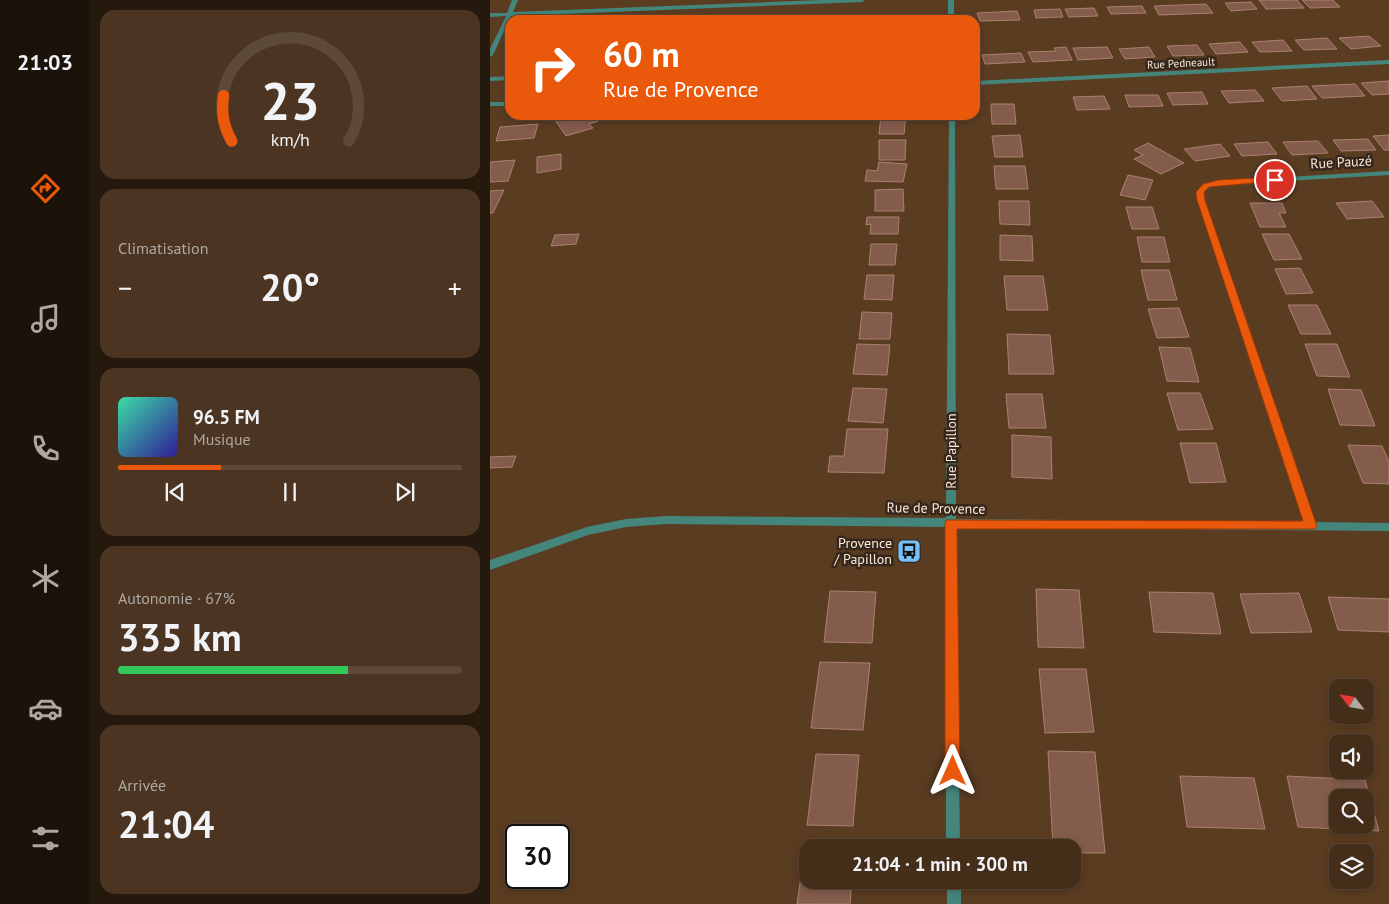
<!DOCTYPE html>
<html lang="fr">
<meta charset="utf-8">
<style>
:root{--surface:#442d19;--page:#4b3522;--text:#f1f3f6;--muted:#afa8a2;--line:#5c4938;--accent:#ea580c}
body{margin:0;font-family:"PT Sans",sans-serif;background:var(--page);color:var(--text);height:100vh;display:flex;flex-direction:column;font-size:19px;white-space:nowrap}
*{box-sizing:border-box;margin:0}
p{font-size:16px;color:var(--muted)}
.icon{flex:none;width:28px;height:28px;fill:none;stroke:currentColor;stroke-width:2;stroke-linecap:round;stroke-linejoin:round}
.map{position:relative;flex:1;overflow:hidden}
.drawer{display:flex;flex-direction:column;gap:10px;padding:10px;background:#25190e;width:400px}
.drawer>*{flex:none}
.guide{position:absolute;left:15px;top:15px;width:475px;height:105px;border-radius:15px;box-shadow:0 2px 8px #0003,0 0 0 1px var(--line);background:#ea580c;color:#fff;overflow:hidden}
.needle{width:32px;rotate:301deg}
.fabs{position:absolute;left:839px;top:679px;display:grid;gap:10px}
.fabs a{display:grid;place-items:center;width:45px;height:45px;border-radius:10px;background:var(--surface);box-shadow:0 2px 8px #0003,0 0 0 1px var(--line);font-size:25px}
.speed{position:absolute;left:15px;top:824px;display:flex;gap:10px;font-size:25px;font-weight:700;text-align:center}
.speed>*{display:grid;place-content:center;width:65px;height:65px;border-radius:50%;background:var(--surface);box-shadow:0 2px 8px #0003,0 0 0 1px var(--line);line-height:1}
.speed .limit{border:2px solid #111;border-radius:8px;background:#fff;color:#111}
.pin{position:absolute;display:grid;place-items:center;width:42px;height:42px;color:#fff;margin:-21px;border:2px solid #fff;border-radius:50%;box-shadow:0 1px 5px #0007}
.me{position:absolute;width:55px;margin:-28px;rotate:0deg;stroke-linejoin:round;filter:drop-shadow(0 0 4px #0008)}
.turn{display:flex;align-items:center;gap:18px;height:105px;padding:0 15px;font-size:22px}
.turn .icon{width:65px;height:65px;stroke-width:2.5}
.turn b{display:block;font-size:35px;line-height:42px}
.big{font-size:38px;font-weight:600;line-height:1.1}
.drawer .card{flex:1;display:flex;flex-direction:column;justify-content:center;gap:8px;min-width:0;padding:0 18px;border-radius:15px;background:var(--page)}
.drawer .dial{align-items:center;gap:0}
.dial svg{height:130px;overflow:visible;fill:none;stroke:var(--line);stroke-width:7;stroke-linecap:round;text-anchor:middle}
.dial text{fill:var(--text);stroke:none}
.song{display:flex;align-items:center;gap:15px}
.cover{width:60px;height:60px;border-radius:8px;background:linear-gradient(135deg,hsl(160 70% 55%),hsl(250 70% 35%))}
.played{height:5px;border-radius:2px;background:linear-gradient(90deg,var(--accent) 30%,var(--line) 30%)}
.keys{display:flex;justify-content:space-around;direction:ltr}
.heat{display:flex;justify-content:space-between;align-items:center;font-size:28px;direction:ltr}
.charge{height:8px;border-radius:4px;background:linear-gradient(90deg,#34c759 67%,var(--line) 0)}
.trip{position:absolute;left:309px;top:839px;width:282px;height:50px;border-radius:15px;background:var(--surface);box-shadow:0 2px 8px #0003,0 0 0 1px var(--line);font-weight:600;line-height:50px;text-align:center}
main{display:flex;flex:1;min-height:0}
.menu{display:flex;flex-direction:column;width:90px;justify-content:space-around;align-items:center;background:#1b120a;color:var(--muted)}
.menu .icon{width:35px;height:35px}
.menu .active{color:var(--accent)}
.menu b{font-size:22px;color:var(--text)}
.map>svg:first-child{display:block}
.building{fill:#845c4c;stroke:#ab8070;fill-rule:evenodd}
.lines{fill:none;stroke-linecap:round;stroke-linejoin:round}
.street{fill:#44867c;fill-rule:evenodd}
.route{fill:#ea580c;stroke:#983908}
.labels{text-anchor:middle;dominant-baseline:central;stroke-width:5;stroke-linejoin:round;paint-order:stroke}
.far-street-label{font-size:11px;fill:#f9e6d6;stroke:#35271b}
.street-label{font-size:14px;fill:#f9e6d6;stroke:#35271b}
.poi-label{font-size:14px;fill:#f9e6d6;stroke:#35271b;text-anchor:end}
</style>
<main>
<nav class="menu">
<b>21:03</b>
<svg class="icon active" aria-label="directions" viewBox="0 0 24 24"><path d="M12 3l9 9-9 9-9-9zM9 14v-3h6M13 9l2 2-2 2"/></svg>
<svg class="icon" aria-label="music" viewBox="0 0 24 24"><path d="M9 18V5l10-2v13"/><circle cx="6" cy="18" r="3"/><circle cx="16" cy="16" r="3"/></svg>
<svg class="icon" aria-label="phone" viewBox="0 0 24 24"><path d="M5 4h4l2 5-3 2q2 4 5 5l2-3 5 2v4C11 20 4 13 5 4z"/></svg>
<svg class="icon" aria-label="climate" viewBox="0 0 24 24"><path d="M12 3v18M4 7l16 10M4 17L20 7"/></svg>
<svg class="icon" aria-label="car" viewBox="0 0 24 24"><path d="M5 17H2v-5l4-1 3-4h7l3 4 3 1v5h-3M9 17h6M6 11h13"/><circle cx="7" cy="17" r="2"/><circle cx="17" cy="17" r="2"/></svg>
<svg class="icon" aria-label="filters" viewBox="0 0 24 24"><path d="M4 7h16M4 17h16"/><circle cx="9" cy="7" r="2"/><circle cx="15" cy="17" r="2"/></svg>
</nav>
<section class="drawer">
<div class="card dial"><svg viewBox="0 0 100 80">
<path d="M14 69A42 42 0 1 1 86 69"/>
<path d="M14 69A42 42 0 0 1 9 41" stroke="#ea580c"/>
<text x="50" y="56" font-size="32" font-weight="700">23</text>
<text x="50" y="72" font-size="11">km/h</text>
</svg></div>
<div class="card"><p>Climatisation</p>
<div class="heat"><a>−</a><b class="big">20°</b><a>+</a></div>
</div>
<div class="card">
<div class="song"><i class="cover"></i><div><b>96.5 FM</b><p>Musique</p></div></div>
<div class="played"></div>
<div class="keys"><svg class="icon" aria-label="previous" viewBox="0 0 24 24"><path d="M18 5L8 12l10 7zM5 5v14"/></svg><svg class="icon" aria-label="pause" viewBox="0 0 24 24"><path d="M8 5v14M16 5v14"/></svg><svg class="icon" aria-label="next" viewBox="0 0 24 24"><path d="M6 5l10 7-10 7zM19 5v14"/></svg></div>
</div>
<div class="card"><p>Autonomie · 67%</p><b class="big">335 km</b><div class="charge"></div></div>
<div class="card"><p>Arrivée</p><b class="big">21:04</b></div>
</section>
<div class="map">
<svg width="899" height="904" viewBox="0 0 899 904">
<rect width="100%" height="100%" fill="#5a3c21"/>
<path class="building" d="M769,0H807L814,8L776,9Z
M812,0H843L850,7L820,8Z
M761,2L767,9L741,11L735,3Z
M716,4L723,13L669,15L664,6Z
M652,6L656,13L621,14L617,7Z
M604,8L608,16L579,17L575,9Z
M570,9L573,17L546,18L544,10Z
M527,11L530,20L490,21L487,13Z
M879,36L891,46L861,49L849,38Z
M837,38L847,49L814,50L805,40Z
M793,40L802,51L770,52L762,42Z
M750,42L758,52L726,54L719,44Z
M707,45L714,55L683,56L677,46Z
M576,47L582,60L543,62L538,52L566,51L564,48Z
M617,47L623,58L588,60L583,48Z
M659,47L665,57L635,59L629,49Z
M531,53L535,62L495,64L492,55Z
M899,81V94L882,95L871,83Z
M865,84L875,96L832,98L822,86Z
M817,86L827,99L792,101L782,88Z
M765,90L774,101L739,103L731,91Z
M712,92L718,104L683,105L677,93Z
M635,95H668L673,106L639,107Z
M614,96L620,109L587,110L583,97Z
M501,104H524L526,124H502Z
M84,115H106L111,120L99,124L103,128L76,136L65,120Z
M391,115H416L414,134H389Z
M48,124L44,138L6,141L10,127Z
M530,135L533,157H505L502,136Z
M899,135V150H894L883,136Z
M878,139L886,150L851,151L843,140Z
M389,140H416L415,160H389Z
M828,141L838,153L802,155L793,142Z
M778,142L787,154L752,156L744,144Z
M658,143L694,163L671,174L644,159L653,155L644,150Z
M730,144L740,156L705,161L694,149Z
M71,154V169L47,173V157Z
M25,160L18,181L0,182V162Z
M389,162L417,164L413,182L375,181L377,170L387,171Z
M504,166H535L538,189H506Z
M638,175L663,180L655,200L630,195Z
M413,189L414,211H385V190Z
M14,190L3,213H0V191Z
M509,201H539L540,225L510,224Z
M882,201L894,217L857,219L846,203Z
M760,203H792L796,213H789L796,227H770Z
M636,207H662L669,229H642Z
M377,217H409L408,234H380L381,224L376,225Z
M89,234L86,244L61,246L65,235Z
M772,234H799L812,259L784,260Z
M510,235L542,236L543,261L510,260Z
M647,237H674L680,262H652Z
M381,244H407L405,265H379Z
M810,268L823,293L796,294L785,269Z
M651,270H679L687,300H658Z
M377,275H404L402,300L374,299Z
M514,276H553L558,310H517Z
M798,305H827L841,334H811Z
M689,308L699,337L667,338L658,309Z
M372,312L402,313L400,339H369Z
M517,334L560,335L564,374H519Z
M367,344L400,345L397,375L363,374Z
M815,344H847L860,377L827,376Z
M669,347L700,348L709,382L677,381Z
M363,388L397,389L393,423L358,421Z
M838,389L871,390L885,426L850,425Z
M677,393H710L723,429L688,430Z
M516,394H552L556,428H519Z
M357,429H398L394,473L338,472L340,456H354Z
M522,435L561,437L562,479L522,477Z
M690,443H726L736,482L700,483Z
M858,445L892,446L899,461V484L873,483Z
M26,456L22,467L0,468V457Z
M546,589L589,590L594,648L548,647Z
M340,591L386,592L382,643L334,642Z
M659,592L723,593L731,634L664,632Z
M809,593L822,632L761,633L750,594Z
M838,597L899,599V632L848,630Z
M330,662L380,663L373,730L321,728Z
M549,669H596L604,732L555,733Z
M558,751L605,752L615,853H582V848H563Z
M326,754L369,755L363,826L317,825Z
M690,776L764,778L775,829L697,827Z
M797,776L875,780L889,831L808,827ZM848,798H875V825H848Z
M313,862H318V880H362L360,904H307Z"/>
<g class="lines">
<path class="street" d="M22,0H28L23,12L332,0H375L372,2L21,16L3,55L0,57V49L16,16L0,17V13H17Z
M458,0H464V20H458Z
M899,60V64L485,85V81Z
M20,76V80L0,81V77Z
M0,102H20V106H0Z
M459,115H465L466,519L814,522L707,200L706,192L713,184L728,181L899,171V175L728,185L719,188L714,192L715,200L825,522L899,523V531L466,527L470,848H456V527L176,524L136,527L98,535L0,570V560L97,527L136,519L176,516L456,518Z
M457,880H471V904H457Z"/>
</g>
<path class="route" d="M785,177L789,180L788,181L719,187L714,192L715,200L827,526L825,529H467L470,771L468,777L463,779L457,777L455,771V524L456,520L813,521L707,200L706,192L713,184L728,180Z"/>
<defs>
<g id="bus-square" transform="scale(1.25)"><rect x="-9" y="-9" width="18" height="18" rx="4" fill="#76c0f7" stroke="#35271b"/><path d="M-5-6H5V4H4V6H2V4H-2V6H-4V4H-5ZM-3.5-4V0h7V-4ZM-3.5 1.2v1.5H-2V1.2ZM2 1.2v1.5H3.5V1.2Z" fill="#111"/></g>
</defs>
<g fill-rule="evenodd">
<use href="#bus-square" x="419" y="551"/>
</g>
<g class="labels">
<g class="far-street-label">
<text transform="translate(691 63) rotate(-3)">Rue Pedneault</text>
</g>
<g class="street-label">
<text transform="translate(851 162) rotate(-3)">Rue Pauzé</text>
<text transform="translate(461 451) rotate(-90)">Rue Papillon</text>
<text transform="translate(446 508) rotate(1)">Rue de Provence</text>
</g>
<g class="poi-label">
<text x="402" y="543">Provence<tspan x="402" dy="16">/ Papillon</tspan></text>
</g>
</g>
</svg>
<div class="fabs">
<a><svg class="needle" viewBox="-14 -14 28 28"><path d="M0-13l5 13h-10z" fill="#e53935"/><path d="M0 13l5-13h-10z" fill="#afa8a2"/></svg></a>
<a><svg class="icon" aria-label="sound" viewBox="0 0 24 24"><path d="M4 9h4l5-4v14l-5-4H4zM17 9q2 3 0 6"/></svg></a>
<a><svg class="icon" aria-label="search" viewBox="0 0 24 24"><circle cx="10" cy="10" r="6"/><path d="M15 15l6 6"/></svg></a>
<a><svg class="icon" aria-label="layers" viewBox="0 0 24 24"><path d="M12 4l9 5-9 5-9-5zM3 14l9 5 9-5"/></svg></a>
</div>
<div class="speed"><div class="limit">30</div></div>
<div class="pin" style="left:785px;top:180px;background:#d93025"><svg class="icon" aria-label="arrive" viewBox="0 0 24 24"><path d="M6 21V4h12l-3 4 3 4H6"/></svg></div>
<svg class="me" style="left:463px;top:771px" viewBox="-20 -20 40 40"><path d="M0-17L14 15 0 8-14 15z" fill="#ea580c" stroke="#fff" stroke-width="4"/></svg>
<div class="trip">21:04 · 1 min · 300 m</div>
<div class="guide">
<div class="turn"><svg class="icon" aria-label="right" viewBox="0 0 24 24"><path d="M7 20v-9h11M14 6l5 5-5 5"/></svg><div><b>60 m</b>Rue de Provence</div></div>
</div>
</div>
</main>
